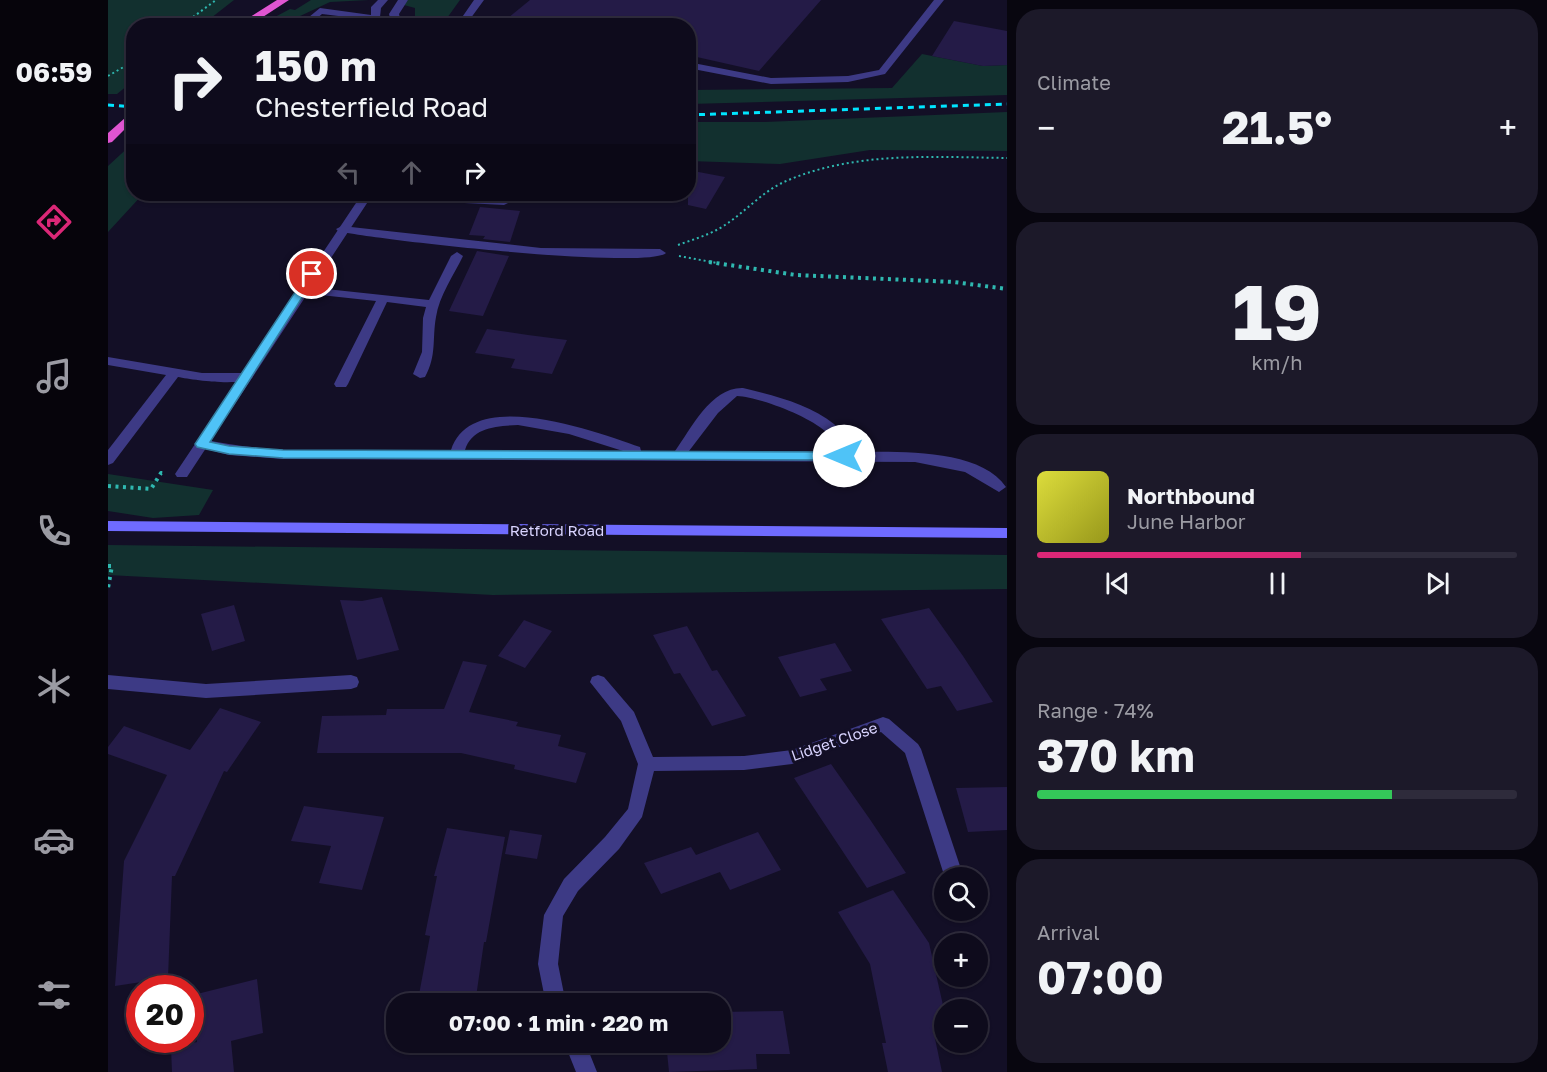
<!DOCTYPE html>
<meta charset="utf-8">
<style>
:root{--surface:#0e0b1c;--page:#1c1929;--text:#f1f3f6;--muted:#9b9ba3;--line:#2e2b3b;--accent:#db2777}
body{margin:0;font-family:"Golos Text",sans-serif;background:var(--page);color:var(--text);height:100vh;display:flex;flex-direction:column;font-size:22px;white-space:nowrap}
*{box-sizing:border-box;margin:0}
p{font-size:20px;color:var(--muted)}
.icon{flex:none;width:33px;height:33px;fill:none;stroke:currentColor;stroke-width:2;stroke-linecap:round;stroke-linejoin:round}
.map{position:relative;flex:1;overflow:hidden}
.details{display:flex;flex-direction:column;gap:9px;padding:9px;background:#08060f;width:540px}
.details>*{flex:none}
.banner{position:absolute;left:18px;top:18px;width:570px;height:183px;border-radius:24px;box-shadow:0 2px 4px #0004,0 0 0 2px var(--line);background:#0e0b1c;color:var(--text);overflow:hidden}
.controls{position:absolute;left:826px;top:867px;display:grid;gap:12px}
.controls a{display:grid;place-items:center;width:54px;height:54px;border-radius:50%;background:var(--surface);box-shadow:0 2px 4px #0004,0 0 0 2px var(--line);font-size:30px}
.speed{position:absolute;left:18px;top:975px;display:flex;gap:12px;font-size:30px;font-weight:700;text-align:center}
.speed>*{display:grid;place-content:center;width:78px;height:78px;border-radius:50%;background:var(--surface);box-shadow:0 2px 4px #0004,0 0 0 2px var(--line);line-height:1}
.speed .limit{border:9px solid #d22;background:#fff;color:#111}
.pin{position:absolute;display:grid;place-items:center;width:51px;height:51px;color:#fff;margin:-26px;border:3px solid #fff;border-radius:50%;box-shadow:0 2px 6px #0007}
.me{position:absolute;width:66px;margin:-33px;rotate:270deg;stroke-linejoin:round;filter:drop-shadow(0 0 4px #0008)}
.turn{display:flex;align-items:center;gap:21px;height:126px;padding:0 30px;font-size:27px}
.turn .icon{width:78px;height:78px;stroke-width:2.5}
.turn b{display:block;font-size:42px;line-height:51px}
.lanes{display:flex;align-items:center;height:57px;padding:0 30px;background:#0003;justify-content:center;gap:30px;direction:ltr}
.lanes .off{opacity:.35}
.big{font-size:45px;font-weight:700;line-height:1.1}
.details .tile{flex:1;display:flex;flex-direction:column;justify-content:center;gap:9px;min-width:0;padding:0 21px;border-radius:24px;background:var(--page)}
.details .dial{align-items:center;gap:0}
.dial b{font-size:78px;line-height:1}
.song{display:flex;align-items:center;gap:18px}
.cover{width:72px;height:72px;border-radius:9px;background:linear-gradient(135deg,hsl(60 70% 55%),hsl(60 70% 35%))}
.played{height:6px;border-radius:3px;background:linear-gradient(90deg,var(--accent) 55%,var(--line) 55%)}
.keys{display:flex;justify-content:space-around;direction:ltr}
.heat{display:flex;justify-content:space-between;align-items:center;font-size:33px;direction:ltr}
.charge{height:9px;border-radius:4px;background:linear-gradient(90deg,#34c759 74%,var(--line) 0)}
.trip{position:absolute;left:278px;top:993px;width:345px;height:60px;border-radius:24px;background:var(--surface);box-shadow:0 2px 4px #0004,0 0 0 2px var(--line);font-weight:700;line-height:60px;text-align:center}
main{display:flex;flex:1;min-height:0}
.dock{display:flex;flex-direction:column;width:108px;justify-content:space-around;align-items:center;background:#06040b;color:var(--muted)}
.dock .icon{width:42px;height:42px}
.dock .active{color:var(--accent)}
.dock b{font-size:27px;color:var(--text)}
.map>svg:first-child{display:block}
.green{fill:#12302f}
.building{fill:#241b47}
.lines{fill:none;stroke-linecap:round;stroke-linejoin:round}
.path-far1{stroke:#2fb8b0;stroke-width:2;stroke-dasharray:2 3;stroke-linecap:butt}
.path{stroke:#2fb8b0;stroke-width:4;stroke-dasharray:3 4.5;stroke-linecap:butt}
.service{fill:#3d3a85;fill-rule:evenodd}
.minor{fill:#3d3a85;fill-rule:evenodd}
.secondary{fill:#6f6bff;fill-rule:evenodd}
.trunk{fill:#e055d1;fill-rule:evenodd}
.rail{stroke:#00e5ff;stroke-width:3;stroke-dasharray:6 5;stroke-linecap:butt}
.route{fill:#4fc3f7;stroke:#337fa1;stroke-width:1.5}
.labels{text-anchor:middle;dominant-baseline:central;stroke-width:6;stroke-linejoin:round;paint-order:stroke}
.street-label{font-size:15px;fill:#d9d4ff;stroke:#130f26}
</style>
<main>
<nav class="dock">
<b>06:59</b>
<svg class="icon active" aria-label="directions" viewBox="0 0 24 24"><path d="M12 3l9 9-9 9-9-9zM9 14v-3h6M13 9l2 2-2 2"/></svg>
<svg class="icon" aria-label="music" viewBox="0 0 24 24"><path d="M9 18V5l10-2v13"/><circle cx="6" cy="18" r="3"/><circle cx="16" cy="16" r="3"/></svg>
<svg class="icon" aria-label="phone" viewBox="0 0 24 24"><path d="M5 4h4l2 5-3 2q2 4 5 5l2-3 5 2v4C11 20 4 13 5 4z"/></svg>
<svg class="icon" aria-label="climate" viewBox="0 0 24 24"><path d="M12 3v18M4 7l16 10M4 17L20 7"/></svg>
<svg class="icon" aria-label="car" viewBox="0 0 24 24"><path d="M5 17H2v-5l4-1 3-4h7l3 4 3 1v5h-3M9 17h6M6 11h13"/><circle cx="7" cy="17" r="2"/><circle cx="17" cy="17" r="2"/></svg>
<svg class="icon" aria-label="filters" viewBox="0 0 24 24"><path d="M4 7h16M4 17h16"/><circle cx="9" cy="7" r="2"/><circle cx="15" cy="17" r="2"/></svg>
</nav>
<div class="map">
<svg width="899" height="1072" viewBox="0 0 899 1072">
<rect width="100%" height="100%" fill="#130f26"/>
<path class="green" d="M0,0H126L94,25L26,26L25,81L9,94H0Z
M203,0H261L222,2L190,17L180,25H152L182,9L187,10Z
M300,0H352L334,25H324L327,21L307,17V8L296,5Z
M814,54L875,66L899,65V95L581,104L580,90L784,88Z
M899,112V151L762,150L672,164L581,161V122H657Z
M25,143L26,194H35L0,232V166Z
M0,474L105,490L91,515L45,518L0,511Z
M0,545L899,555V589L385,595L0,575Z"/>
<path class="building" d="M422,0H713L651,71L580,55V26H390Z
M846,21L899,31V65L875,66L824,56Z
M580,170L617,177L598,209L580,205Z
M372,207L412,211L402,242L375,239L377,236L361,235Z
M369,251L401,256L375,316L341,311Z
M379,329L420,335L459,340L444,374L403,368L407,359L367,353Z
M274,597L291,650L249,660L232,600L254,601Z
M126,605L137,641L104,651L93,614Z
M821,608L855,656L885,702L849,711L833,686L819,689L773,619Z
M416,620L444,631L417,668L390,656Z
M579,626L604,671L609,670L638,716L604,726L572,673L566,674L545,635Z
M727,643L744,671L712,679L719,690L692,697L670,657Z
M355,661L379,665L361,712L410,722L408,726L453,735L450,746L478,753L468,783L406,769L407,765L353,753H209L214,716L278,715L279,709H336Z
M112,708L153,722L119,772L116,771L67,876H64L60,978L7,986L16,861L59,775L0,754V747L16,726L82,750Z
M723,764L761,818L798,873L759,888L686,778Z
M899,787V830L860,832L848,788Z
M196,806L276,817L254,890L211,883L223,846L183,841Z
M339,828L397,837L378,942H376L367,1004L310,1000L322,936L317,935L329,876H326Z
M402,830L434,835L429,859L397,854Z
M650,832L673,870L622,890L612,872L553,894L536,863L583,847L588,855Z
M785,890L821,943L837,1014V1028L825,1029L834,1072H780L774,1043H778L762,964L730,912Z
M149,979L155,1033L123,1041L126,1072H64L63,1048L89,1042L85,995Z
M675,1011L682,1054H648L649,1069L561,1072L558,1042H612V1012Z"/>
<g class="lines">
<path class="path-far1" d="M73,26L108,0
M0,76L26,61
M570,245C586,239 602,235 617,225C637,212 654,192 676,182C745,151 825,157 899,158
M571,256L609,263"/>
<path class="path" d="M601,262L688,275L846,282L899,289
M0,486L43,489L53,473L56,474
M0,566H4L0,588"/>
<path class="service" d="M270,0H280L273,8L271,26H262L263,20L214,14L200,26H190L212,8L263,15V7Z
M290,0H300L291,14L294,26H284L281,14Z
M826,0H836L777,74L740,82L663,84L580,68V62L663,78L740,76L771,70Z
M253,194L396,199L402,202L396,205L258,198L254,197Z
M234,226L433,248L552,249L558,253C539,270 267,240 230,231L228,229Z
M349,252L355,256C346,275 331,296 328,317C324,339 329,355 317,377L312,378L305,374L314,352L315,318L318,307L279,302L240,384L238,387H228L226,384L268,301L194,293L190,292V286L321,300L343,256Z
M0,357L94,373H138L145,377C134,387 85,380 70,377L5,463L0,465V450L58,375L0,365Z
M635,388C664,395 702,404 726,424C734,431 739,442 742,452C784,452 871,447 898,487L891,492L857,472L807,462L175,459L121,455L89,447L87,444L94,439C174,457 261,450 343,450C364,385 488,432 532,447L533,451H567C583,429 603,387 635,388ZM629,396C651,397 700,416 717,431C723,437 726,444 728,452L581,451L610,413ZM410,425L461,434L515,451L357,450C364,427 389,426 410,425Z"/>
<path class="minor" d="M366,0H376L357,26H348Z
M254,194H265L79,477H69L67,474L69,471Z
M0,675L98,684L243,675L249,677L251,682L249,687L243,689L98,698L0,689Z
M490,675L496,677L526,712L545,757L636,756L684,750L775,717L781,719L810,744L813,749L856,878H837L797,753L773,732L684,764L636,770L546,771L534,817L511,849L470,891L455,916L450,964L458,1004H438L430,964L436,915L456,879L497,837L520,809L530,764L513,721L482,682L484,677Z
M456,1042H477L489,1072H468Z"/>
<path class="secondary" d="M0,521L899,528V538L0,531Z"/>
<path class="trunk" d="M169,0H181L141,26H128Z
M26,110V120L4,142L0,143V133Z"/>
<path class="rail" d="M0,105L26,107
M580,115L899,104"/>
</g>
<path class="route" d="M204,271L209,274L102,442L121,446L175,450L736,452L742,456L736,460L175,458L121,454L89,447L87,444L89,441L199,274Z"/>
<g class="labels">
<g class="street-label">
<text x="449" y="530">Retford Road</text>
<text transform="translate(726 741) rotate(-19)">Lidget Close</text>
</g>
</g>
</svg>
<div class="controls">
<a><svg class="icon" aria-label="search" viewBox="0 0 24 24"><circle cx="10" cy="10" r="6"/><path d="M15 15l6 6"/></svg></a>
<a>+</a>
<a>−</a>
</div>
<div class="speed"><div class="limit">20</div></div>
<div class="pin" style="left:204px;top:274px;background:#d93025"><svg class="icon" aria-label="arrive" viewBox="0 0 24 24"><path d="M6 21V4h12l-3 4 3 4H6"/></svg></div>
<svg class="me" style="left:736px;top:456px" viewBox="-20 -20 40 40"><circle r="19" fill="#fff"/><path d="M0-13L10 11 0 6-10 11z" fill="#4fc3f7"/></svg>
<div class="trip">07:00 · 1 min · 220 m</div>
<div class="banner">
<div class="turn"><svg class="icon" aria-label="right" viewBox="0 0 24 24"><path d="M7 20v-9h11M14 6l5 5-5 5"/></svg><div><b>150 m</b>Chesterfield Road</div></div>
<div class="lanes"><svg class="icon off" aria-label="left" viewBox="0 0 24 24"><path d="M17 20v-9H6M10 6l-5 5 5 5"/></svg><svg class="icon off" aria-label="ahead" viewBox="0 0 24 24"><path d="M12 20V5M6 11l6-6 6 6"/></svg><svg class="icon" aria-label="right" viewBox="0 0 24 24"><path d="M7 20v-9h11M14 6l5 5-5 5"/></svg></div>
</div>
</div>
<section class="details">
<div class="tile"><p>Climate</p>
<div class="heat"><a>−</a><b class="big">21.5°</b><a>+</a></div>
</div>
<div class="tile dial"><b>19</b><p>km/h</p></div>
<div class="tile">
<div class="song"><i class="cover"></i><div><b>Northbound</b><p>June Harbor</p></div></div>
<div class="played"></div>
<div class="keys"><svg class="icon" aria-label="previous" viewBox="0 0 24 24"><path d="M18 5L8 12l10 7zM5 5v14"/></svg><svg class="icon" aria-label="pause" viewBox="0 0 24 24"><path d="M8 5v14M16 5v14"/></svg><svg class="icon" aria-label="next" viewBox="0 0 24 24"><path d="M6 5l10 7-10 7zM19 5v14"/></svg></div>
</div>
<div class="tile"><p>Range · 74%</p><b class="big">370 km</b><div class="charge"></div></div>
<div class="tile"><p>Arrival</p><b class="big">07:00</b></div>
</section>
</main>
